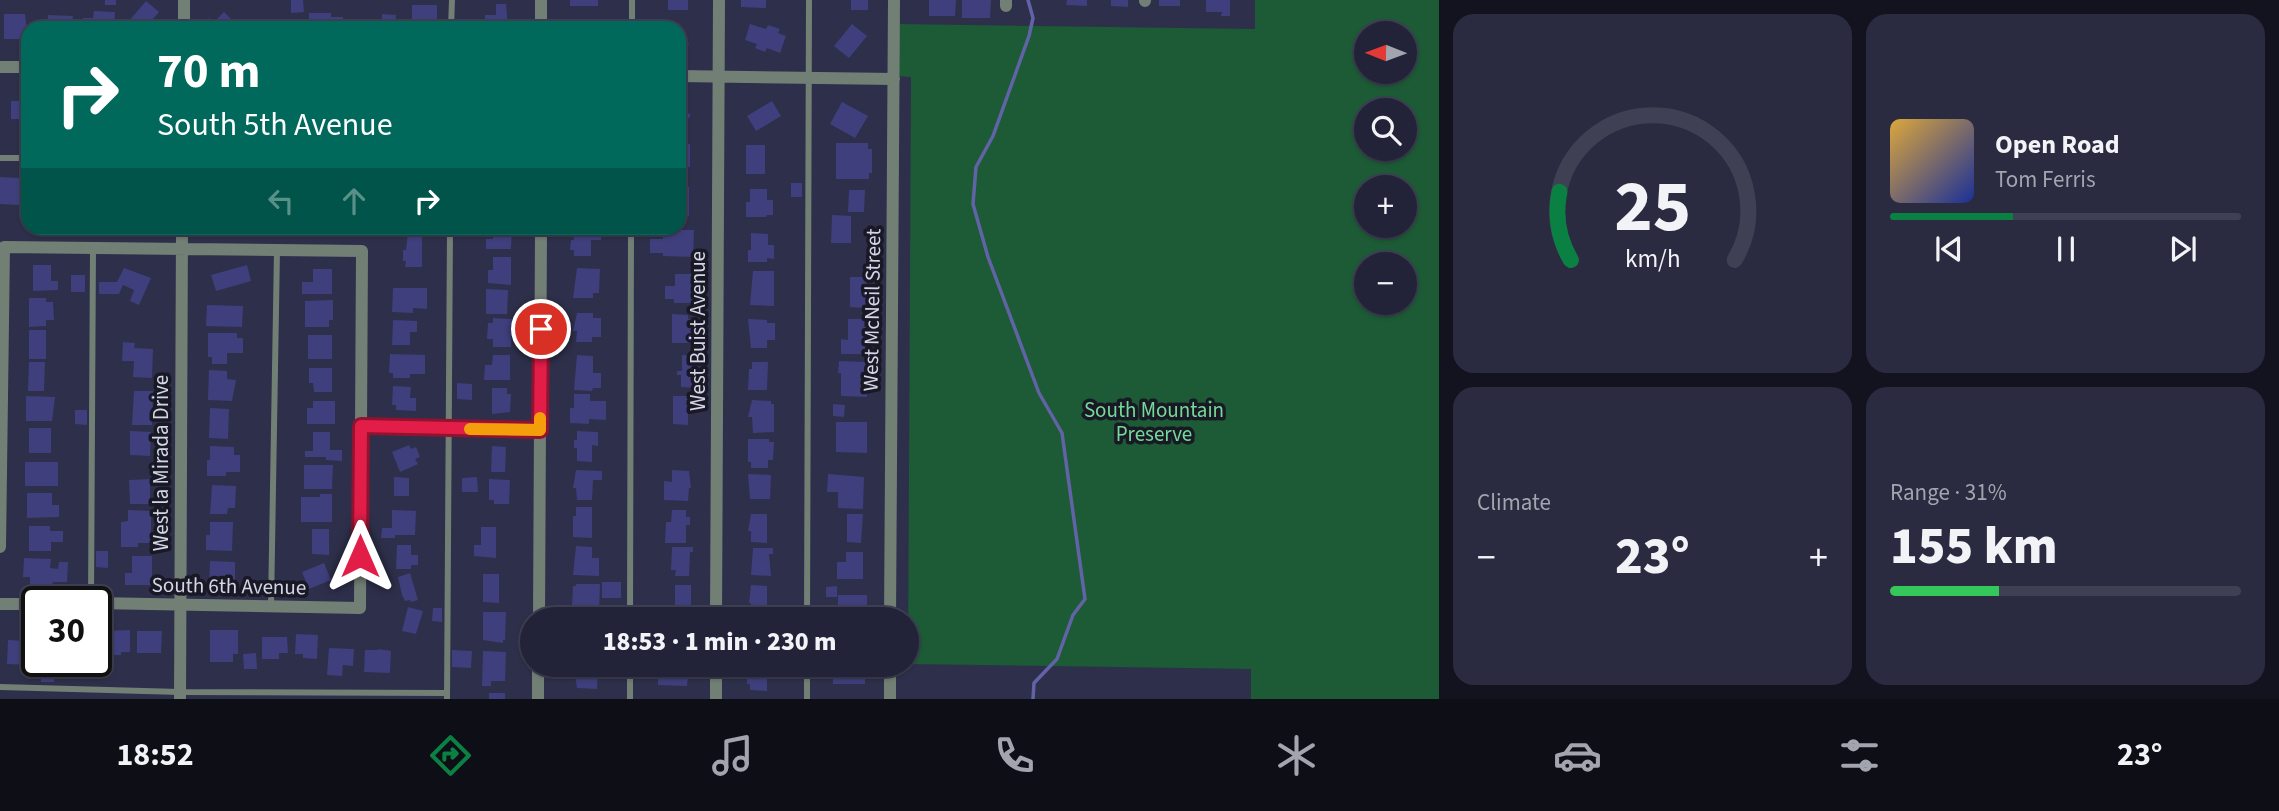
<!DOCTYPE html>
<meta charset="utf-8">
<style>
:root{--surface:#222338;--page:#2a2b40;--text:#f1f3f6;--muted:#a2a4ae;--line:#3f4053;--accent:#0b8043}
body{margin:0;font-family:"Source Sans 3",sans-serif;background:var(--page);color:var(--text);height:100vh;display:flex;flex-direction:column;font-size:26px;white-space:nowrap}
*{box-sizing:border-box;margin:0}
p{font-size:23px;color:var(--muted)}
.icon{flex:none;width:38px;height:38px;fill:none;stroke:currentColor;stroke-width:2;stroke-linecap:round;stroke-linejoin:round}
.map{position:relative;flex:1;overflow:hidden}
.panel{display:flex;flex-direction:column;gap:14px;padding:14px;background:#13131f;width:840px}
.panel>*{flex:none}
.top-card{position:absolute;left:21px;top:21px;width:665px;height:214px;border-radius:21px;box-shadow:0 2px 5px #0004,0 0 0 2px var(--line);background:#00695c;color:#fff;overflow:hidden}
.needle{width:46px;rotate:271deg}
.fabs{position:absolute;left:1354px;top:21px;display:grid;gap:14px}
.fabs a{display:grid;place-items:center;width:63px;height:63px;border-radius:50%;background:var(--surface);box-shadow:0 2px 5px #0004,0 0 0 2px var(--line);font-size:35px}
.speed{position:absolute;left:21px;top:586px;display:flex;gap:14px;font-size:35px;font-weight:700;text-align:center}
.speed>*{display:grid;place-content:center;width:91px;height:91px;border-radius:50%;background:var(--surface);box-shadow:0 2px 5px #0004,0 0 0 2px var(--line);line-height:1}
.speed .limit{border:4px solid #111;border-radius:10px;background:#fff;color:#111}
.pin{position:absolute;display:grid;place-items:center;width:60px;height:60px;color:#fff;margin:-30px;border:4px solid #fff;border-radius:50%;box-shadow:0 2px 7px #0007}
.me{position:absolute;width:77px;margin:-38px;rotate:0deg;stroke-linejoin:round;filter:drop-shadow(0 0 5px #0008)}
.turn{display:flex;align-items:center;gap:24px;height:147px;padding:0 21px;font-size:32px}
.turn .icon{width:91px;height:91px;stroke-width:2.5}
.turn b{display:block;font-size:49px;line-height:60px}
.lanes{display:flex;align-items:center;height:66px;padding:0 21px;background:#0003;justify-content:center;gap:35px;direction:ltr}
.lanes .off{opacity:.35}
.big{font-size:52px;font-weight:800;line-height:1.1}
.panel .tile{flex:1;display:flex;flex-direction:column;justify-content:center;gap:10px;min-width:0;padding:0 24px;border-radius:21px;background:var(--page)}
.panel .dial{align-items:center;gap:0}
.dial svg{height:182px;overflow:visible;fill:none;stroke:var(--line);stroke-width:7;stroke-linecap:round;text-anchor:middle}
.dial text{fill:var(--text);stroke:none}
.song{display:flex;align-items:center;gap:21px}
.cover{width:84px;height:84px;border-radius:10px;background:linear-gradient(135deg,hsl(40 70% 55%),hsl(230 70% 35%))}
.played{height:7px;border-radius:4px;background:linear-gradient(90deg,var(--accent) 35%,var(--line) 35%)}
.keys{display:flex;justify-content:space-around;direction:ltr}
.heat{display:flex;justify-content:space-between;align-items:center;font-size:38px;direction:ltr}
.charge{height:10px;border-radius:5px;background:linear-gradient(90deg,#34c759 31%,var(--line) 0)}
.panel .tiles{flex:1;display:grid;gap:14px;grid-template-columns:repeat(2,1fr)}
.trip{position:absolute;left:520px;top:607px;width:399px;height:70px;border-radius:35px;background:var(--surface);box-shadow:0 2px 5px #0004,0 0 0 2px var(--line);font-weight:800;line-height:70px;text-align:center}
.dock{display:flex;height:112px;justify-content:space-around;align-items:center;background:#0e0e16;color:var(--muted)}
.dock .icon{width:49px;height:49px}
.dock .selected{color:var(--accent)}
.dock b{font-size:32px;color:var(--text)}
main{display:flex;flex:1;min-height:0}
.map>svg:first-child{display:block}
.green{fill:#1c5b35;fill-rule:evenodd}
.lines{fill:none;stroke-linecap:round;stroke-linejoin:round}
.stream{stroke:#6263a6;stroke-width:3.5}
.building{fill:#3f3f7e}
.lane{stroke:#727f75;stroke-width:6}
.street{stroke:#727f75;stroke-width:12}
.route-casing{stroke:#92132f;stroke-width:18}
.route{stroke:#e11d48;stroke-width:12}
.slow{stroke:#f59e0b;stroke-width:12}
.labels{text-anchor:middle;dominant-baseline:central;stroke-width:7;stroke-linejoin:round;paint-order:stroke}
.street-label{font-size:21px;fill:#d4d6e7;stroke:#181925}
.park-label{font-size:21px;fill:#75d997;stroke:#181925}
</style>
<main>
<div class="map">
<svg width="1439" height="699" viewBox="0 0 1439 699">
<rect width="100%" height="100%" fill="#2e2f4a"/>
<path class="green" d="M1255,0H1439V699H1251V669L908,664L911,77L897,76L899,24L1255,29ZM1367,33H1405V72H1367ZM1367,110H1405V149H1367ZM1367,187H1405V226H1367ZM1367,264H1405V303H1367Z"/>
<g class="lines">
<path class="stream" d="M1028,0L1033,18L1029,36L993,136L976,167L973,204L988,257L1039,393L1062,433L1085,599L1073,615L1057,659L1034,683L1033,699"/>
</g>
<path class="building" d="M105,0H116V5H105Z
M291,0H303L304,12L291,13Z
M570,0H598V6H570Z
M668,0H688V10H668Z
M741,0H766V8L741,7Z
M851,0H868V10H851Z
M929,0H956L955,16H929Z
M962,0H991L990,18H962Z
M1067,0H1087V6L1066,5Z
M1111,0H1128V7L1111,6Z
M1159,0H1180V6H1159Z
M1206,0H1230V16H1221L1222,12H1206Z
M146,1L159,12L145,28H123Z
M496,4H506L508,28H485V15H496Z
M412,5H437V28H412Z
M94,11L115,12L114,28H83V18H93Z
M224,12L240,28H211L205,22L209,18L214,22Z
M309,13H331V17H343V28H309Z
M4,14H25L28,39H4Z
M382,14L396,15L395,28H367V21L382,22Z
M48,15L73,16L72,28H47Z
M662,21L665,28H648Z
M263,22H303V28H263Z
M574,22H591V28H574Z
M679,23L689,45L679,50V28H672Z
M750,24L766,29L768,25L780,29L778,33L786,36L780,53L767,48L765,52L755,48L757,44L745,40Z
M852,24L867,36L849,58L834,46Z
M11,101H28V119H11Z
M772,101L781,116L756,131L747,116Z
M842,102L868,116L855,138L830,124Z
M679,107L691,115L679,131Z
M836,143H868V149H872V173H869V179H836Z
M679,144H690V167H686L685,173H679Z
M746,145H765V174H746Z
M0,177L21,178L20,205L0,204Z
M791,183H802V197H791Z
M679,187H689V216H679Z
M750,189H767V200H773V215H767L766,217H746V202H750Z
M849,190H865L864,212H848Z
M832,215L851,216V243H831Z
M493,228H512L511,249H486V239H493Z
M574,228H602L601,240H591V256H574V250H570L571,240H574Z
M663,230H694L693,257L663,256V253H650V239H663Z
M408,232H422V267H405L406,261H403V250H406Z
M751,233L768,234V245H774V259L767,258V262H748V250H751Z
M493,257H511V285L488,283V270H493Z
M33,265H51V281H58V290L33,291Z
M247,265L251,281L216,291L211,275Z
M124,268L151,278L139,305L130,301L134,290L123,285L119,294H99V282H117Z
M577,268L600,269L599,293H593V298H573Z
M313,269H332V294H302V282H313Z
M753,271H774V306L750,305Z
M675,274H693L695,303H674V299H665V286H675Z
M71,275H85V292H71Z
M850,277H867L866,308L850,307Z
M393,288H427V309L413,308V313L392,312Z
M486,289L508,290L507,314H486Z
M29,298H46V302H53L54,320H46V326L29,327Z
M333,300V320H329V327H305V301Z
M207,305L243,306L242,327L206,326Z
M577,313H593V318H601V337H592V342H576L577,331H573Z
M672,314L688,315V319H692L691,343H672Z
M493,318L512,319L511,347H493V339H487L488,323H493Z
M748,319L767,320V323H775V340H767V348H751Z
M848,319H864V327H866V354H841V339L848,340Z
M393,320L417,321V332H410V345H392Z
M29,330H46V359H29Z
M208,333H237V338H243V353H227V364H212V357H208Z
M308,335H332V359H308Z
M123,342L135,343L134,348L153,349L152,378L133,377L134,361H122Z
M390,354L425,355V374H410V378H393V373H389Z
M493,355H510V380H484L485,365H492Z
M577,355L593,356V373H601V388H593L592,391L574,390Z
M682,355L698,356L697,388L681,387V375H677V371H682Z
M839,361L867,362V397L841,396V373H838Z
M29,362H45L44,391H28Z
M752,362H768L767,390H748L749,369H752Z
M309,368H332V392H314L313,383H309Z
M209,370L227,371V379L236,380L232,401L208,400Z
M457,383L472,384V400L457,399Z
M393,386L411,387L410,398H416V411L396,410V405H392Z
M492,388H507V394H511L510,412L492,414Z
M134,391H153L152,425H132Z
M574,394H590V401H606V420L589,419V424L570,423V408H574Z
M26,396L55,397L52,421H26Z
M673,396H688V404H693V412H688V425L673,424Z
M752,400L771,401V404H774V432L753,433L752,417H748Z
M313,401H335V424H307V408H313Z
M833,404L845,405L844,417L833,416Z
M210,408L229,409L228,439L209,438Z
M75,410H87V425L75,424Z
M836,422H867V453L836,452Z
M29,428H51V453H29Z
M130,431L151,432L150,456L130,455Z
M577,431L598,432V446L592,445V462L577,461V448H574V440H577Z
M313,432H330V450H342V461L326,460V457H305V451H313Z
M748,439H769V442H774L773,460H768V468H751V462H748Z
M409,445L411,449L416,447L420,457L415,459L418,464L400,472L392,452Z
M210,446L234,447V455H240V472H226V476H207V460H210Z
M492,446L506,447L505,472H491Z
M25,462H58V486H25Z
M304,465H333L332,489H304Z
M576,470L602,471V480H593L592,500H577L576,488H573Z
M672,470L689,471L691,488H689L688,501L664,500V481L672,482Z
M748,474L771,475L770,499H750Z
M828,474L864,477L863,509L838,508V492H827Z
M394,477L409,478V496H394Z
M477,477L478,492H462V478Z
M150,479V504H130L129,480Z
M489,479L510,480L509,504H494V500H489Z
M212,485L236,486L235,508H228L227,514H210Z
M27,493H52V505H59V517L27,518Z
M320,494H332V522H301V497H320Z
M576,507H592V538L573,537V516H576Z
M128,510L151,511V543H138V547H121V522L128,521Z
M392,510L416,511L415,535H395V538H381L382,528H392Z
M672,510H686V517H690V525H686V543H665L666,522H671Z
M751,514H767V543L751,542V531H748Z
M847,514H863L861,543L847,542Z
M210,522H233L232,551L206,550V535H210Z
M29,526H50V531H63V542H51V551H29Z
M481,527H496V558L474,556V545H481Z
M312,529H329V555L312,554Z
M397,545H411V555H418V565H411V569H396Z
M576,546L592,547V558H599V576L573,575Z
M672,547H693V552H690L689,576H675L676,570H671Z
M753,548H773V554H769L771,576L751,575Z
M96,551H108V568L96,567Z
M846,552H863V579H837V562H846Z
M132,556H152V585H125V573H132Z
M24,558L51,559L50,568L58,569L59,562H68L67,582H53L52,585L30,584V577H23Z
M210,561L235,562V586L209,585Z
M324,563L331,580L309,589L302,572Z
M410,573L418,600L411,602L410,600L405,601L402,595L398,577Z
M483,574H499V603L483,602Z
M602,582H621V598H602Z
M576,584H600L599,613H575L576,607H572L573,586H576Z
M675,585H691V611H675Z
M751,585L767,586V616L752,615L751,603H749Z
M837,586V597H826V587Z
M838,595H867V615H864V620H838Z
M408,607L423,611L416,634L402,631Z
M433,608H442V622L432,621Z
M483,612H506L505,640H503V643L483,640Z
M130,630V652H121V655H106V631Z
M210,630H238V654H233V662H210Z
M137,631H162L161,653H137Z
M25,632H34L33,665L7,664L8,640L25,641Z
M296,634L318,635L317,659L303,658V654H295Z
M262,637H287L288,653H279V659H262Z
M329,648L354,649L353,666L343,665L342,676L327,675Z
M378,649L391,651L390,673L364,672L365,650H378Z
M452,650L472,651L471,668L452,667Z
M483,651L506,652L505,681H491V686H482Z
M256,653L257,669H244L243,654Z
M72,662H83V673H72Z
M576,665H598L597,689L577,688L575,676H572V667H575Z
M604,665H616V671L604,670Z
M658,665H689L687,686L658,685V675H666V671H658Z
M748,665H767V691L750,690V684H747Z
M783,665H800L799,676L783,675Z
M833,665H865V684H833Z
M41,668H55L54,682H41Z
M489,693H505V699H489Z"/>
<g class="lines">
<path class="lane" d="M451,28L452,0
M632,28V0
M0,158H28
M91,602L93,247
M271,607L277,250
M630,620L631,228
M807,620L809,0
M0,687L180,692L447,693
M447,699L450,228
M630,699V665
M807,699V665"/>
<path class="street" d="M184,0V28
M1006,0V6
M1145,1V0
M541,28V0
M0,67H28
M679,76L894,79
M361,426L540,430
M0,547L4,247L362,251L360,608L96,603
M0,604H37
M539,620L541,228
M716,620L719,0
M890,620L894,0
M180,699L182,228
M538,699V665
M716,699V665
M890,699V665"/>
</g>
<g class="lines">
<g class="route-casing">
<path id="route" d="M360,556L361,426L540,430L541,329"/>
</g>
<use href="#route" class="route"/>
<path class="slow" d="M470,429L540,430V418"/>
</g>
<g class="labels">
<g class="street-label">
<text transform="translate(872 310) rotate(-89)">West McNeil Street</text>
<text transform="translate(698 331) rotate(-90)">West Buist Avenue</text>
<text transform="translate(161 463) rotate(-90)">West la Mirada Drive</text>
<text transform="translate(229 586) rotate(1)">South 6th Avenue</text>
</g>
<g class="park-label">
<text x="1154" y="410">South Mountain<tspan x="1154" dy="24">Preserve</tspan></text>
</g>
</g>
</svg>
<div class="fabs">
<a><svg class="needle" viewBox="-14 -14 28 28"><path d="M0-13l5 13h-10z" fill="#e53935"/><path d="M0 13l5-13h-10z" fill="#a2a4ae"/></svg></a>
<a><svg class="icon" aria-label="search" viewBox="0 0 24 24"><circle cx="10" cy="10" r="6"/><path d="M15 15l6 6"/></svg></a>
<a>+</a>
<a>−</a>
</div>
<div class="speed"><div class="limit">30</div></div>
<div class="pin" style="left:541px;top:329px;background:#d93025"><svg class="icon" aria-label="arrive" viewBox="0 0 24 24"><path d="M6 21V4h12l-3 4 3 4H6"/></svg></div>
<svg class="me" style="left:360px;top:556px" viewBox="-20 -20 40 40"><path d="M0-17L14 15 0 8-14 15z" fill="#e11d48" stroke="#fff" stroke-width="4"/></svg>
<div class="trip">18:53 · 1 min · 230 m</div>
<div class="top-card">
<div class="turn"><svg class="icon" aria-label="right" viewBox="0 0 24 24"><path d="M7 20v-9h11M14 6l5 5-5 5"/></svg><div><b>70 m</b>South 5th Avenue</div></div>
<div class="lanes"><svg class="icon off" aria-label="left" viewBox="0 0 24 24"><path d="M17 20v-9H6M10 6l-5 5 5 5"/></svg><svg class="icon off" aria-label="ahead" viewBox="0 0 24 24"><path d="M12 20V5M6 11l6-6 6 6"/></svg><svg class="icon" aria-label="right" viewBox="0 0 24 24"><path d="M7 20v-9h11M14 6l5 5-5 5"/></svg></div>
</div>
</div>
<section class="panel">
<div class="tiles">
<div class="tile dial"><svg viewBox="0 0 100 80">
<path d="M14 69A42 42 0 1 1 86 69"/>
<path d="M14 69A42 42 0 0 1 9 39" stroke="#0b8043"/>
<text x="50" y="56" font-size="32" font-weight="700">25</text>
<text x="50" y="72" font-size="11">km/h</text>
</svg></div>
<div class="tile">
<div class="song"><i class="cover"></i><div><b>Open Road</b><p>Tom Ferris</p></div></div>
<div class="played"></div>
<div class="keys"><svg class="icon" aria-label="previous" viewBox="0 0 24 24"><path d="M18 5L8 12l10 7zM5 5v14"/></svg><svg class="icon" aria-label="pause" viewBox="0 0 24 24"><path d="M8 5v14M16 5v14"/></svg><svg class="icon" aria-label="next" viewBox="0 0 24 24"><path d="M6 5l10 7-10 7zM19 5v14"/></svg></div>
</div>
<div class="tile"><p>Climate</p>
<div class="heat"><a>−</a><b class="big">23°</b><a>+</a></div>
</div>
<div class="tile"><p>Range · 31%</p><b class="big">155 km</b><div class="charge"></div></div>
</div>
</section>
</main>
<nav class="dock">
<b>18:52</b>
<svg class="icon selected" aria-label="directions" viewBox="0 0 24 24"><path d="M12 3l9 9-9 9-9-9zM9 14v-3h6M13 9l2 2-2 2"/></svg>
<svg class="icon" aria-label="music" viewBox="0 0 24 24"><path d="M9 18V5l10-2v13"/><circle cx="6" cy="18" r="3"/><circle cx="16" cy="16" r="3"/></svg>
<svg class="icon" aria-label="phone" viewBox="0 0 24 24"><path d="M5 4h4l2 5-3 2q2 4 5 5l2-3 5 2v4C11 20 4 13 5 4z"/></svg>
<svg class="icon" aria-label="climate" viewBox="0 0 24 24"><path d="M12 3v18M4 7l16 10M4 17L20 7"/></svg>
<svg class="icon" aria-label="car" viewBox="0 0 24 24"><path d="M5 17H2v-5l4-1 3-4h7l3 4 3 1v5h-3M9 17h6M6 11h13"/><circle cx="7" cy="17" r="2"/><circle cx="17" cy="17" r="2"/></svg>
<svg class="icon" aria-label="filters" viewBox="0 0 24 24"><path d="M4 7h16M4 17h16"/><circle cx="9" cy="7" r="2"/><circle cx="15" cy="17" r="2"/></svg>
<b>23°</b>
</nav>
